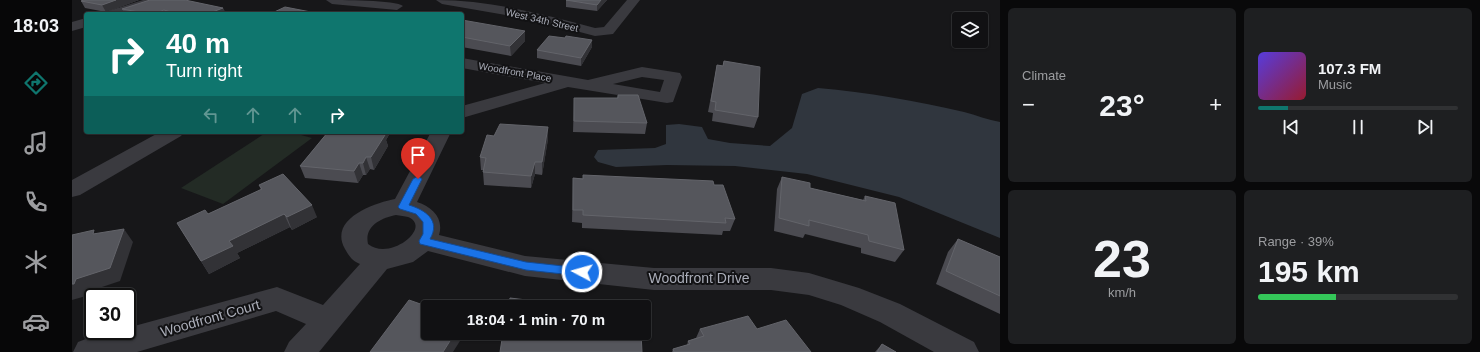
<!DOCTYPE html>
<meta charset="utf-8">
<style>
:root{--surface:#111113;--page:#1e1f21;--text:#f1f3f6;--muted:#9c9da0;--line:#303133;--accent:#0f766e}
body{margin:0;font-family:Arial,sans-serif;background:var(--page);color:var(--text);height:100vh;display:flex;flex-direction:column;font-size:15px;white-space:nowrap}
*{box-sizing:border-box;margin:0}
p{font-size:13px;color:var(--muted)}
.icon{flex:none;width:22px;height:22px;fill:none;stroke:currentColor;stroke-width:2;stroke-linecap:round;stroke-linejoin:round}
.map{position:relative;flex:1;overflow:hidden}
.details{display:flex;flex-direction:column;gap:8px;padding:8px;background:#09090a;width:480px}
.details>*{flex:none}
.hud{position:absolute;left:12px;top:12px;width:380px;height:122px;border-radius:4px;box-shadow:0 1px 3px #0004,0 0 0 1px var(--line);background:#0f766e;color:#fff;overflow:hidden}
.tools{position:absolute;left:880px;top:12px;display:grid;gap:8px}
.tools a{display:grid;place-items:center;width:36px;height:36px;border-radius:4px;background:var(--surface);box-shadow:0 1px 3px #0004,0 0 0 1px var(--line);font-size:20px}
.speed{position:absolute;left:12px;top:288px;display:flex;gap:8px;font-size:20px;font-weight:700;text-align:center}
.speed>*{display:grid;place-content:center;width:52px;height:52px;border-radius:50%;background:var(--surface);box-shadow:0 1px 3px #0004,0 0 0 1px var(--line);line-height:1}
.speed .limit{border:2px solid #111;border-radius:6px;background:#fff;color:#111}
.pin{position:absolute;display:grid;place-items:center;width:34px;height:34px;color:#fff;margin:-41px -17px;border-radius:50% 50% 50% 0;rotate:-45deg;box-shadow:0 0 4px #0007}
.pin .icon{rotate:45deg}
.me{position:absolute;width:44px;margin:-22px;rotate:276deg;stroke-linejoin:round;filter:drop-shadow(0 0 3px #0008)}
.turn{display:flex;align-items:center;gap:14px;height:84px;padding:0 16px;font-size:18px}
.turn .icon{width:52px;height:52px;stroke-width:2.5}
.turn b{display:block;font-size:28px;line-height:34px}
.lanes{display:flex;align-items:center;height:38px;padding:0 16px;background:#0003;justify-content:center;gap:20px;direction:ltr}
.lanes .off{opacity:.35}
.big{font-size:30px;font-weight:700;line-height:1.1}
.details .tile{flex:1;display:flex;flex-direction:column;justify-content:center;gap:6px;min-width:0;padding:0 14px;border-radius:6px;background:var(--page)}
.details .dial{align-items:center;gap:0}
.dial b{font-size:52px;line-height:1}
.song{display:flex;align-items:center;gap:12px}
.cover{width:48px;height:48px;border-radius:6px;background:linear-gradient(135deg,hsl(250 70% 55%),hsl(350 70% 35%))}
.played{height:4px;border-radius:2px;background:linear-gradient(90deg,var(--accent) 15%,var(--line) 15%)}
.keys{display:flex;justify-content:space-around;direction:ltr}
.heat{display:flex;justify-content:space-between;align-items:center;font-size:22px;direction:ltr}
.charge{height:6px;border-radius:3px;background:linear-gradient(90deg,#34c759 39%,var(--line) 0)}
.details .tiles{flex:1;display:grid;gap:8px;grid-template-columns:repeat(2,1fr)}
.trip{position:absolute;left:349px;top:300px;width:230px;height:40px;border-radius:4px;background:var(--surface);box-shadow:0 1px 3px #0004,0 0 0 1px var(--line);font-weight:700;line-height:40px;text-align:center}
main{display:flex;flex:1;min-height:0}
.tab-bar{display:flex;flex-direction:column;width:72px;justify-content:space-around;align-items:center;background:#070708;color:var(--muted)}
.tab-bar .icon{width:28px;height:28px}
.tab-bar .selected{color:var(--accent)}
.tab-bar b{font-size:18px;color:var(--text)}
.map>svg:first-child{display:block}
.green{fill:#232b25}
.water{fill:#30363e}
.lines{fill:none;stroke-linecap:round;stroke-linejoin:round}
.street{fill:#3a3a3f;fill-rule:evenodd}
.wall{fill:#4b4b51}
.shaded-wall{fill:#323236}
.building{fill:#55565c;stroke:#63646a}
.route{fill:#1a73e8;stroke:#114b97}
.labels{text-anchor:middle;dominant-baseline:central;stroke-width:4;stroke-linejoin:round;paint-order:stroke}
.far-street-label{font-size:10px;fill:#aaadb8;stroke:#121214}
.near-street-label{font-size:14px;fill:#aaadb8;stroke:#121214}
</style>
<main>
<nav class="tab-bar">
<b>18:03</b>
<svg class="icon selected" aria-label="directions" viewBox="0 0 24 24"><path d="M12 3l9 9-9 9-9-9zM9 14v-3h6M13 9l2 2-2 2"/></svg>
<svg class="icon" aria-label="music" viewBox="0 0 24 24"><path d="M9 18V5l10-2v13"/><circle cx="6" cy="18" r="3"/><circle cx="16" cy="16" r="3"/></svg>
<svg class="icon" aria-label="phone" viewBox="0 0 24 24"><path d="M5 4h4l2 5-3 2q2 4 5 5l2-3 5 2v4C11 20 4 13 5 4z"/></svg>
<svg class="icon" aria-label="climate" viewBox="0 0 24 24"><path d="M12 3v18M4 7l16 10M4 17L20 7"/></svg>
<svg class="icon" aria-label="car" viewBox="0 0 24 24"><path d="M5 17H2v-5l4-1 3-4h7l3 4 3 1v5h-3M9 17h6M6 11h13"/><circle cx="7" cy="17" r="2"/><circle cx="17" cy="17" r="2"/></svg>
</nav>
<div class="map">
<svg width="928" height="352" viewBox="0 0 928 352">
<rect width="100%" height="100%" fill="#171719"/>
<path class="green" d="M195,132H218L240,138L151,204L109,188Z"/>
<path class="water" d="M746,88C795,92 845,101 892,112C904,115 916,120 928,122V238L827,197L735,174L663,166L595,165L544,167L526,162L522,157L526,150L583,148L594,144V125L607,124L630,127L636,139L658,143L698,146L720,128L730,94Z"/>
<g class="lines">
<path class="street" d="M71,0H90L88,3L54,14H34L36,11Z
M254,0C267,0 325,0 331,6L325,10L260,4Z
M364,0C418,0 471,14 523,28L532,27L555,0H568L541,34L523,36L462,20L370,4Z
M14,18V27L0,31V22Z
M390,58L516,80L570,67L608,73L610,77L601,102L595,103L496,87L390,118V106L473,83L390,68ZM570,77L592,80L588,92L541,84Z
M88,132H112L109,136L8,195L0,197V180Z
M359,132H379L345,202C361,207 372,219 367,235L453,256L582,268H699L737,273L787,288L828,304L902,342L907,352H862L808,322L769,305L737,295L699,290H582L453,276L356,251L341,262L315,269L247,352H212L217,342L234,324L204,311L65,352H1L6,342C22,336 38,331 55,331V328L205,287L251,305L288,264C280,261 277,256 273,249C256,219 302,203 323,199ZM324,215C328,216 333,216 336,217C361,227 318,262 296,244C292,226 309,218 324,215Z"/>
</g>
<path class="wall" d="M12,0H67L34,12L13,8L9,1Z
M494,0H535L525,11L494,7Z
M151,8L154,14H53L50,9Z
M390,20L453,41L439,56L390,47Z
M520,40V47L509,66L465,58V50Z
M652,61L686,117L682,128L640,121L641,113L636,112L643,76L645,65L651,66Z
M546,95L575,123L573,134L501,132L502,98H545Z
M256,132H317L318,133L314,140L316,146L302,170L298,169L294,175H291L286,183L233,178L228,166Z
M476,139L470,175L463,174L459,188L412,185L411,172V170H409L408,157Z
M710,177L738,188L791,200L793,196L832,250L823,262L789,253V248L733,234L731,238L702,231L705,189Z
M501,178L642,185L663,219L658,231H651L650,235L510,228V223L500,222Z
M187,185L245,217L220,230L218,227L165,253L168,258L137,274L105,223L136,214L189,190Z
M886,239L928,257V314L864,284L876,252Z
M628,329H685L739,352H600L601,349L615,345L616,341L624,338Z
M810,344L824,352H803Z"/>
<path class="shaded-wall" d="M44,0H67L34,12L30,5Z
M529,0H535L525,11V5Z
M151,8L154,14H135Z
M92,10L93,14H82Z
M453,31V41L439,56L438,46Z
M520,40V47L509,66V58Z
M476,127V139L470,175V162Z
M309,132H317L318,133L314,140L316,146L302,170L299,157Z
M294,157L298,169L294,175L291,163Z
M463,162V174L459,188V176Z
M287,163L291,175L286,183L282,171Z
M240,205L245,217L220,230L215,217Z
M212,214L218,227L165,253L168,258L137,274L129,261L157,241Z
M52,229L61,242L48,281L15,292L14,296L0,300V284L4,279Z
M383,333H393L381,352H371Z"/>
<path class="building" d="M12,0H44L30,5L9,1Z
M78,0H113L151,8L135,14H106L92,10L82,14H78L50,9Z
M494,0H529L525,5Z
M213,7L244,13L243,14H198Z
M390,20L453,31L438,46L390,37Z
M477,36L493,38L494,36L520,40L509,58L465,50Z
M652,61L688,67L686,117L643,110L644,102L639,101L645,65L651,66Z
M546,95H566L575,123L502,121V98H546Z
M428,124L476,127L470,162H463L459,176L411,172L414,158L408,157L415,135L422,136Z
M256,132H309L308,134L313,135L299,157H294L291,163H287L282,171L228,166Z
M211,174L240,205L215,217L212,214L157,241L161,246L129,261L105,223L133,210L136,214L190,189L187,185Z
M511,175L641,181L642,185H651L663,219L653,218L654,223L511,215V210H501V178L511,179Z
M710,177L738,183V188L794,201L793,196L823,203L832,250L797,241L796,235L737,220V226L707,218Z
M52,229L38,268L4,279L2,284H0V235L22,230L21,234Z
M886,239L928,257V296L874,271Z
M438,298L471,302L470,307H436Z
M337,300L357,307H356V333H383L371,352H298Z
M676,316L685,329L714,320L739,352H602L601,349L618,344L616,341L632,336L628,329Z
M431,333H569L570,352H428Z
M810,344L824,352H805Z"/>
<path class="route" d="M346,176L350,179L337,205C353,210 369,220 358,239L454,262L510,268L514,269L516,272L514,275L510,276L454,270L348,244L347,241L351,234V222L344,214L328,209L326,207L341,179Z"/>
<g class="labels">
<g class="far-street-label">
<text transform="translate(470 20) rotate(13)">West 34th Street</text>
<text transform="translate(443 72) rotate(10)">Woodfront Place</text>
</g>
<g class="near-street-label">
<text x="627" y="278">Woodfront Drive</text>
<text transform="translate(138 318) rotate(-16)">Woodfront Court</text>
</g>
</g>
</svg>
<div class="tools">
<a><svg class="icon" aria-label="layers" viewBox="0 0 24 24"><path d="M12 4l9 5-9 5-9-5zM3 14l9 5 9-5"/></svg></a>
</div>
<div class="speed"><div class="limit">30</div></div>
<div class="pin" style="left:346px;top:179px;background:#d93025"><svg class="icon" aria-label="arrive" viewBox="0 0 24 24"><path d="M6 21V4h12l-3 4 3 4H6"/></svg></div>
<svg class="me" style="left:510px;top:272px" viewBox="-20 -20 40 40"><circle r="17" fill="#1a73e8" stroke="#fff" stroke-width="3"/><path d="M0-11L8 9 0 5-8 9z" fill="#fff"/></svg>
<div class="trip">18:04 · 1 min · 70 m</div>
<div class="hud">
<div class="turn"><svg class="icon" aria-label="right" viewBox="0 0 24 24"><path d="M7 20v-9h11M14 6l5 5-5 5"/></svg><div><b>40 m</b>Turn right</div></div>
<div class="lanes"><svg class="icon off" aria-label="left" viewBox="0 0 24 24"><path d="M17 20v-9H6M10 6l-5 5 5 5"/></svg><svg class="icon off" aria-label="ahead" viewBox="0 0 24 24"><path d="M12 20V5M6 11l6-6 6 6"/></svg><svg class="icon off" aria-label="ahead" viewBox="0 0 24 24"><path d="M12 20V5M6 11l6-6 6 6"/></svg><svg class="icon" aria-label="right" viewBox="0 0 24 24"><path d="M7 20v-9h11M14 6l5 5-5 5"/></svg></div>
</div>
</div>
<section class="details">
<div class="tiles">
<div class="tile"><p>Climate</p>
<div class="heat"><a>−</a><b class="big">23°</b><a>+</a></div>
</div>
<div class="tile">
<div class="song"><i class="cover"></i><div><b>107.3 FM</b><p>Music</p></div></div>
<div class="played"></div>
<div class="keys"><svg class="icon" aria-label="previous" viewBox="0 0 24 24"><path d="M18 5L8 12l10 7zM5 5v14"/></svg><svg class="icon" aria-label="pause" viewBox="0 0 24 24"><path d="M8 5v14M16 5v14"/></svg><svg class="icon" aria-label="next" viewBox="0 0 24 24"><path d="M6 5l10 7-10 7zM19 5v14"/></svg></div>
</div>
<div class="tile dial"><b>23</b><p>km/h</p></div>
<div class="tile"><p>Range · 39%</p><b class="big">195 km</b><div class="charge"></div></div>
</div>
</section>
</main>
